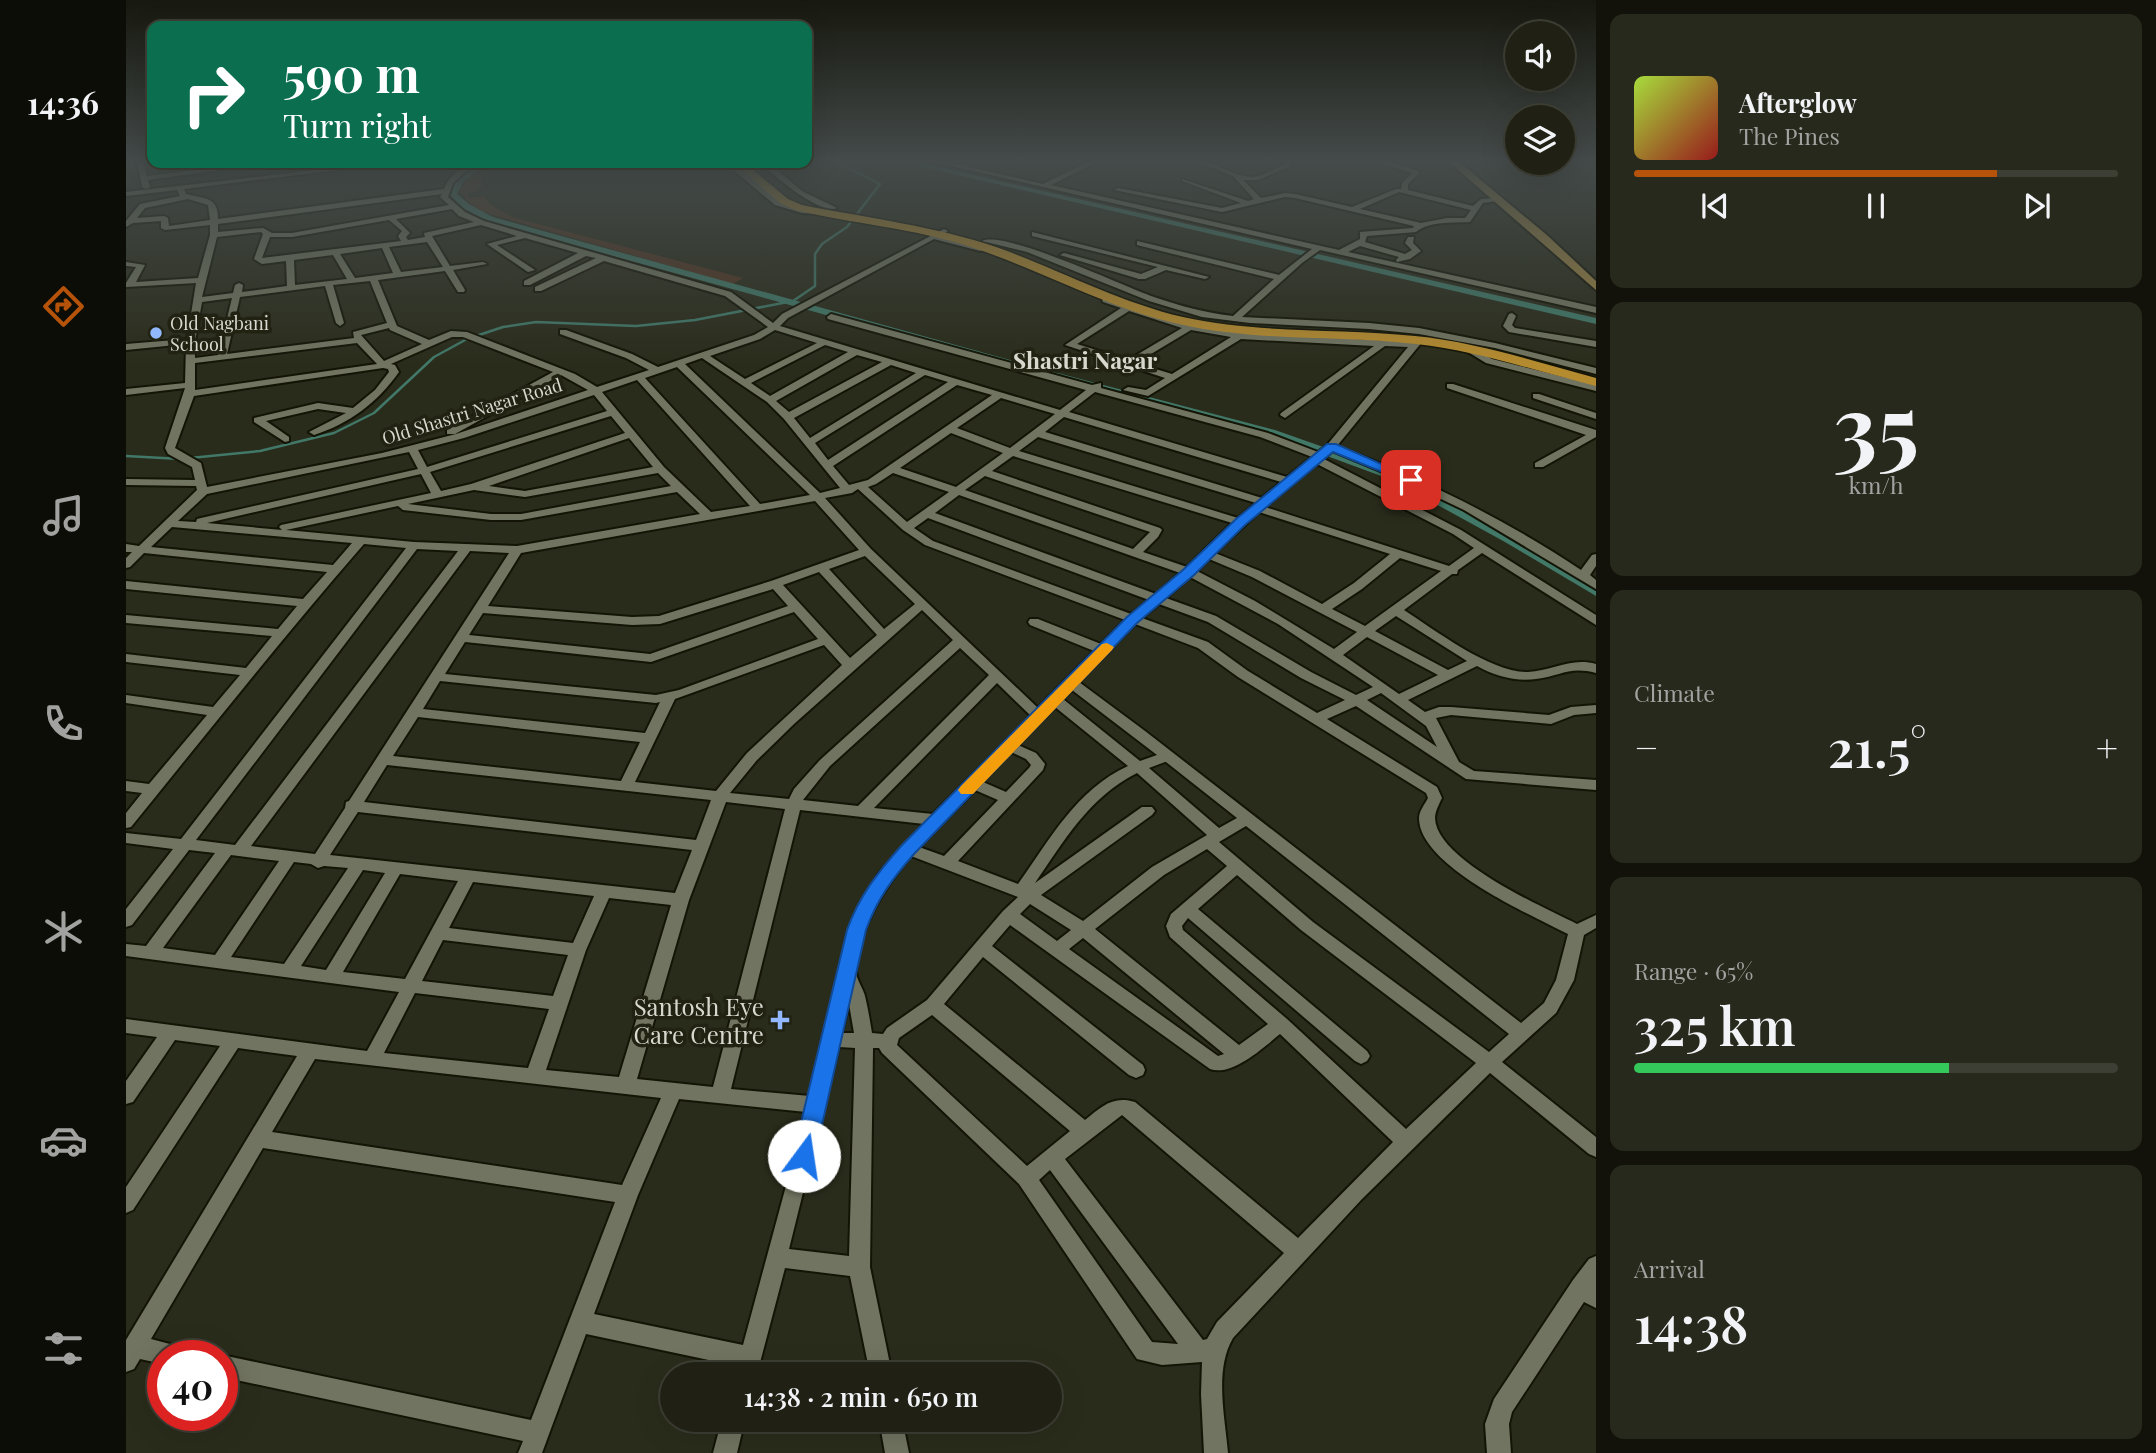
<!DOCTYPE html>
<meta charset="utf-8">
<style>
:root{--surface:#202114;--page:#28291d;--text:#f1f3f6;--muted:#a2a3a0;--line:#3d3e34;--accent:#b45309}
body{margin:0;font-family:"Playfair Display",serif;background:var(--page);color:var(--text);height:100vh;display:flex;flex-direction:column;font-size:26px;white-space:nowrap}
*{box-sizing:border-box;margin:0}
p{font-size:23px;color:var(--muted)}
.icon{flex:none;width:38px;height:38px;fill:none;stroke:currentColor;stroke-width:2;stroke-linecap:round;stroke-linejoin:round}
.map{position:relative;flex:1;overflow:hidden}
.side{display:flex;flex-direction:column;gap:14px;padding:14px;background:#12120b;width:560px}
.side>*{flex:none}
.hud{position:absolute;left:21px;top:21px;width:665px;height:147px;border-radius:14px;box-shadow:0 7px 28px #0002,0 0 0 2px var(--line);background:#0b6e4f;color:#fff;overflow:hidden}
.fabs{position:absolute;left:1379px;top:21px;display:grid;gap:14px}
.fabs a{display:grid;place-items:center;width:70px;height:70px;border-radius:50%;background:var(--surface);box-shadow:0 7px 28px #0002,0 0 0 2px var(--line);font-size:35px}
.speed{position:absolute;left:21px;top:1340px;display:flex;gap:14px;font-size:35px;font-weight:700;text-align:center}
.speed>*{display:grid;place-content:center;width:91px;height:91px;border-radius:50%;background:var(--surface);box-shadow:0 7px 28px #0002,0 0 0 2px var(--line);line-height:1}
.speed .limit{border:10px solid #d22;background:#fff;color:#111}
.pin{position:absolute;display:grid;place-items:center;width:60px;height:60px;color:#fff;margin:-30px;border-radius:14px;box-shadow:0 4px 10px #0006}
.me{position:absolute;width:77px;margin:-38px;rotate:14deg;stroke-linejoin:round;filter:drop-shadow(0 0 5px #0008)}
.turn{display:flex;align-items:center;gap:24px;height:147px;padding:0 21px;font-size:32px}
.turn .icon{width:91px;height:91px;stroke-width:2.5}
.turn b{display:block;font-size:49px;line-height:60px}
.big{font-size:52px;font-weight:600;line-height:1.1}
.side .card{flex:1;display:flex;flex-direction:column;justify-content:center;gap:10px;min-width:0;padding:0 24px;border-radius:14px;background:var(--page)}
.side .dial{align-items:center;gap:0}
.dial b{font-size:91px;line-height:1}
.song{display:flex;align-items:center;gap:21px}
.cover{width:84px;height:84px;border-radius:10px;background:linear-gradient(135deg,hsl(80 70% 55%),hsl(0 70% 35%))}
.played{height:7px;border-radius:4px;background:linear-gradient(90deg,var(--accent) 75%,var(--line) 75%)}
.keys{display:flex;justify-content:space-around;direction:ltr}
.heat{display:flex;justify-content:space-between;align-items:center;font-size:38px;direction:ltr}
.charge{height:10px;border-radius:5px;background:linear-gradient(90deg,#34c759 65%,var(--line) 0)}
.trip{position:absolute;left:534px;top:1362px;width:402px;height:70px;border-radius:35px;background:var(--surface);box-shadow:0 7px 28px #0002,0 0 0 2px var(--line);font-weight:600;line-height:70px;text-align:center}
main{display:flex;flex:1;min-height:0}
.tabs{display:flex;flex-direction:column;width:126px;justify-content:space-around;align-items:center;background:#0d0d08;color:var(--muted)}
.tabs .icon{width:49px;height:49px}
.tabs .active{color:var(--accent)}
.tabs b{font-size:32px;color:var(--text)}
.map>svg:first-child{display:block}
.green{fill:#503422}
.lines{fill:none;stroke-linecap:round;stroke-linejoin:round}
.stream{stroke:#417868;stroke-width:2.5}
.canal{fill:#417868;fill-rule:evenodd}
.minor-casing{stroke:#131405;stroke-width:4}
.major-casing{stroke:#131405;stroke-width:4}
.highway-casing{stroke:#131405;stroke-width:3}
.minor{fill:#717460;fill-rule:evenodd}
.major{fill:#9a8243;fill-rule:evenodd}
.highway{fill:#b58b2f;fill-rule:evenodd}
.route{fill:#1a73e8;stroke:#114b97;stroke-width:2}
.slow{fill:#f59e0b}
.poi-dot{fill:#91b8fd;stroke:#212212;stroke-width:2.5}
.labels{text-anchor:middle;dominant-baseline:central;stroke-width:7;stroke-linejoin:round;paint-order:stroke}
.far-poi-label{font-size:18px;fill:#d8d9ce;stroke:#212212;text-anchor:start}
.far-street-label{font-size:18px;fill:#d8d9ce;stroke:#212212}
.far-district-label{font-size:23px;font-weight:bold;fill:#d8d9ce;stroke:#212212}
.near-poi-label{font-size:24px;fill:#d8d9ce;stroke:#212212;text-anchor:end}
</style>
<main>
<nav class="tabs">
<b>14:36</b>
<svg class="icon active" aria-label="directions" viewBox="0 0 24 24"><path d="M12 3l9 9-9 9-9-9zM9 14v-3h6M13 9l2 2-2 2"/></svg>
<svg class="icon" aria-label="music" viewBox="0 0 24 24"><path d="M9 18V5l10-2v13"/><circle cx="6" cy="18" r="3"/><circle cx="16" cy="16" r="3"/></svg>
<svg class="icon" aria-label="phone" viewBox="0 0 24 24"><path d="M5 4h4l2 5-3 2q2 4 5 5l2-3 5 2v4C11 20 4 13 5 4z"/></svg>
<svg class="icon" aria-label="climate" viewBox="0 0 24 24"><path d="M12 3v18M4 7l16 10M4 17L20 7"/></svg>
<svg class="icon" aria-label="car" viewBox="0 0 24 24"><path d="M5 17H2v-5l4-1 3-4h7l3 4 3 1v5h-3M9 17h6M6 11h13"/><circle cx="7" cy="17" r="2"/><circle cx="17" cy="17" r="2"/></svg>
<svg class="icon" aria-label="filters" viewBox="0 0 24 24"><path d="M4 7h16M4 17h16"/><circle cx="9" cy="7" r="2"/><circle cx="15" cy="17" r="2"/></svg>
</nav>
<div class="map">
<svg width="1470" height="1453" viewBox="0 0 1470 1453">
<rect width="100%" height="100%" fill="#2a2c1b"/>
<path class="green" d="M369,163L359,171L363,172L356,180V187H350L352,191L341,193L343,198L358,196L365,205L386,217L617,278L607,284L357,212L341,201L334,189C342,178 354,163 369,163Z"/>
<g class="lines">
<path class="stream" d="M0,456L55,459
M64,458L134,451L208,433L248,413L308,357L341,339L377,327L410,322L510,326L569,320L667,301L689,286V254L696,244L721,227L754,184L708,161"/>
<path class="canal" d="M772,161H787L1470,318V324Z
M353,163H362L338,181L331,194L343,204L367,217L924,371L1149,430L1274,474L1389,536L1470,586V596L1379,542L1266,480L1141,434L916,375L361,221L337,208L323,194L332,178Z"/>
<g class="minor-casing">
<path id="minor" d="M11,161H17L21,176L119,164L122,166L22,180L24,187L20,189L16,187Z
M804,161H817L917,184L964,161H973L925,185L1213,250L1234,239V232L1287,228L1288,226L1169,198L1159,197L1096,212L988,190L992,188L1096,208L1115,203L1056,181V179L1122,201L1128,199L1107,176L1069,161C1090,161 1108,178 1128,177C1138,176 1150,168 1159,164L1157,161H1164L1165,166L1132,180H1117L1135,198L1159,193L1169,194L1226,207L1270,189H1275L1276,183L1286,173L1248,161H1260L1293,171V173L1282,184V190L1347,206L1355,199L1373,198L1377,200L1357,203L1344,222C1326,223 1303,221 1290,232L1241,236L1239,242L1279,254L1286,250L1279,243L1282,237H1288L1287,243L1295,251L1284,259L1271,262L1270,260L1273,257L1234,246L1222,252L1470,307V313L1194,250L1176,263L1116,317L1243,323L1293,328L1369,343L1470,368V374L1369,348L1293,334L1243,329L1124,323L1076,317L1023,301L901,252L856,241C879,230 999,287 1028,297C1054,306 1080,313 1107,316L1148,279L1011,245V241L1153,275L1186,249ZM1273,192L1345,210L1339,218H1321L1295,223L1234,209Z
M250,163H268L58,189L60,194C79,199 92,196 92,219L318,189C322,178 337,163 350,163L327,183L322,197L339,212L358,221L605,292L647,323L656,314L818,229L822,231L814,236L858,249L854,251L808,239L662,318L654,326L934,410L960,390L702,319L701,317L705,314L966,385L975,383V388L1142,433L1192,452L1201,445L1282,347L1259,346L1159,418L1154,415L1155,413L1248,346L1115,339L1022,396L997,390L1002,387L1020,390L1039,378L939,345L995,308L977,302L976,300L980,297L1055,323L1113,333L1286,342L1290,338H1296V342L1211,446C1297,479 1379,519 1455,570L1466,555L1470,554V566L1464,575L1470,580V589L1338,510L1271,478L1206,451L1198,459L1335,530L1470,615V625L1356,553L1332,570L1331,574H1326L1278,610C1309,630 1365,673 1402,672C1426,671 1445,657 1470,664V673C1443,666 1435,676 1410,679C1390,682 1369,676 1351,666L1282,700L1299,712L1313,707H1325L1423,715L1445,707L1470,705V713L1448,715L1425,724L1325,715L1310,718L1333,762L1348,771L1470,780V790L1340,779L1230,706L1201,719L1311,787L1316,798C1313,804 1309,812 1309,818C1310,860 1417,907 1451,924L1470,915V928L1458,935L1448,980L1430,1013L1376,1062L1470,1137V1157L1463,1154L1364,1073L1236,1199L1107,1338C1088,1370 1099,1417 1102,1453H1078L1075,1394L1076,1362L1036,1365L1011,1359L893,1184L756,1053L753,1048H747L744,1267L766,1374H744L724,1276L659,1268L631,1374H609L611,1366L460,1334L416,1453H392L397,1441L96,1377V1356H93L96,1355L405,1420L489,1202L137,1148L25,1339L59,1348L62,1356H37V1364L14,1359L8,1369L0,1372V1340L171,1056L112,1048L7,1210L0,1213V1187L94,1046L49,1040L7,1102L0,1104V1081L31,1037L0,1033V1019L241,1051L273,992L0,956V944L20,946L89,853L63,850L6,925L0,927V909L47,849L0,843V833L55,839L280,548L238,544C157,637 82,732 5,827L0,828V813L16,793L0,791V781L23,784L81,715L0,703V695L87,707L114,675L0,662V654L120,668L146,636L0,623V615L152,629L171,606L0,589V581L177,599L201,572L18,553L4,567L0,568V558L6,552H0V544L13,546L71,490L70,486L0,485V479L69,480L66,467L42,454L39,448L59,388L0,395V389L59,383L60,344L0,350V344L61,339L70,283L0,287V283L10,267L0,266V262L19,265L10,282L72,278L84,235V225L39,230L35,228V221L7,223L0,227V221L14,204L54,196L51,190L0,196V192ZM316,194L314,197L323,205L166,233H146L137,228L92,232V224ZM62,199L82,205L84,220L43,226L42,218L38,216L11,218L19,208ZM326,209L333,216L348,222L298,233L299,237L282,240L280,237L284,233L270,219ZM263,220L276,231L272,236L275,241L136,258L144,237H166ZM355,225L391,236L361,244L402,272L409,270L371,245L399,238L452,253L398,281V285H404L460,256L470,258L409,287V291H415L478,261L599,296L642,327L628,335L532,367L506,354L440,330H434V334L500,358L523,370L471,387L449,374L341,332L325,331L303,340L271,326L252,280L319,271L332,292H338L339,290L327,270L361,264L357,262L324,266L306,236ZM135,232L137,234L128,259L136,264L160,261L161,286L116,292L117,285L113,283L109,285L107,293L76,297L91,237ZM301,242L317,267L275,272L263,247ZM256,248L267,273L229,278L214,254ZM207,255L221,279L169,285L168,260ZM244,281L261,323L227,332L228,338L101,354L114,297L199,286L210,323L214,326L218,323L207,285ZM106,298L96,339L69,342L76,302ZM1003,311L1056,328L1002,360L951,344ZM263,328L264,330L296,344L258,361L235,335ZM649,330L691,343L619,379L584,356L634,339ZM1065,330L1105,337L1046,374L1010,363ZM326,337H337L427,372L321,430V434H329L435,375L462,390L330,434L256,453L81,487L75,463L49,448L68,396L257,368L262,369L263,372L249,390L227,408L192,403L128,418V422L159,442L163,441V437L140,421L192,409L220,413L183,432L188,435C223,424 252,402 273,372L269,365L265,364ZM231,343L251,364L69,390V363ZM94,344L92,355L69,358V347ZM699,345L722,352L644,396L625,383ZM731,355L756,362L663,412L650,401ZM576,358L641,402L658,419L714,488L694,493L559,364ZM765,365L790,373L684,438L668,418ZM551,367L684,495L634,504L519,378ZM799,375L822,382L702,460L689,443ZM511,380L624,506L585,512L538,467L476,392ZM831,385L866,395L742,480L723,485L707,466ZM969,392L1134,437L1186,457L1161,477L943,412ZM468,395L481,411L301,467L292,450L338,438ZM875,398L929,414L884,448L831,428ZM485,416L499,433L345,484L315,491L304,472ZM938,417L1155,482L1136,498L919,432ZM825,433L877,453L830,487L774,468ZM912,437L1130,503L1112,518L893,451ZM503,438L527,467L399,491L363,486ZM283,452L292,469L75,518L71,519L70,522L52,521L81,494ZM887,456L1106,523L1061,567L1017,552L1032,537L1036,530L1034,528L866,471ZM1191,464L1327,534L1348,548L1323,566L1139,507ZM532,473L545,486L395,514H365L282,504L348,490L399,497ZM767,473L823,492L781,522L742,487L750,484ZM295,474L305,493L155,525L153,527L156,530L81,523ZM859,476L1024,532L1007,549L839,490ZM732,489L777,530L799,545L999,620L975,644L912,619H904L902,622L904,625L968,651L912,708L745,549L699,498L726,493ZM551,492L574,514L391,546L288,542L160,530L272,506L277,510L365,520H395ZM833,495L1054,573L1030,594L809,513ZM689,501L733,550L645,581L533,616L506,617L362,606L395,553ZM1133,512L1264,554L1228,583L1196,604L1134,571L1089,553ZM802,518L1023,600L1005,614L807,541L788,528ZM46,527L226,543L207,565L25,547ZM291,549L332,551L109,845L70,840ZM344,551L383,553L223,801L220,802L219,808L189,854L125,846ZM739,556L789,604L758,629L703,569ZM1274,558L1315,571L1239,626L1206,609L1236,589ZM1083,559L1126,577L1231,632L1208,649L1129,601L1071,571ZM693,572L751,635L724,658L657,585ZM1064,577L1152,624L1247,687L1230,695L1185,672L1090,616L1040,598ZM647,589L662,606L524,654L343,635L357,613L506,625L534,624ZM1033,604L1082,622L1175,678L1219,700L1191,713L1122,671L1082,642L1016,618ZM796,610L827,640L694,760L668,789L663,799L604,793L631,760L668,724ZM668,612L692,639L553,690L530,695L319,674L339,642L525,662ZM1270,616L1341,661L1322,670L1249,631ZM1009,624L1072,648L1112,677L1300,793L1302,798C1299,804 1293,811 1293,818C1293,866 1405,915 1442,934L1430,980L1418,1003L1395,1023L1019,731L953,682ZM1241,637L1312,675L1273,694L1217,655ZM698,645L716,665L621,753L590,791L509,782L549,699ZM834,648L863,675L732,806L677,800L704,766ZM314,681L530,703L534,702L519,733L297,709ZM871,683L905,716L807,814L748,808ZM946,690L1031,755L1014,761L937,699ZM1255,693L1300,726L1311,747L1241,700ZM929,707L1002,766C950,790 924,839 892,884L832,861L917,770L919,764L910,753L892,745ZM292,717L514,742L495,781L267,756ZM885,752L900,759L905,765L903,768L880,792L857,782ZM1039,762H1040L1111,818L1093,828L1023,768ZM261,765L585,800L570,840L238,802ZM1011,773L1081,835L1026,867L957,921L915,895L1026,815L1029,811L1026,807H1016L909,883C938,841 963,797 1011,773ZM849,790L872,800L818,856L793,847ZM600,802L659,809L587,1087L511,1079L563,900ZM674,810L798,824L753,873L727,918L684,1096L605,1089ZM232,812L566,850L549,893L204,855ZM1120,826L1383,1034L1363,1052L1187,922L1093,842ZM1081,849L1101,866L1045,914L1040,926L1044,937L1142,1024L1113,1045L969,929L1038,875ZM105,855L153,861L89,955L37,948ZM785,856L892,897L877,911L801,1000L761,1028L757,1034L746,1033C744,1021 742,1008 739,996C737,988 730,979 730,971C733,927 757,889 785,856ZM168,862L185,864L192,868L198,866L222,868L158,964L105,957ZM237,870L259,873L200,970L175,966ZM274,874L332,881L279,979L217,972ZM1111,875L1175,930L1350,1063L1280,1129L1161,1019L1057,930L1056,926L1062,918L1229,1061L1235,1064L1241,1061L1244,1056L1241,1051L1072,909ZM347,882L468,896L447,943L323,928ZM483,898L545,905L493,1077L420,1070L460,950ZM904,904L945,930L931,941L894,914ZM884,925L1084,1069C1106,1077 1138,1047 1154,1034L1267,1142L1172,1238L1009,1102C987,1095 975,1107 959,1120L818,1004L857,957L1003,1075L1010,1078L1017,1075L1019,1070L1017,1065L866,946ZM957,938L1098,1054L1092,1056L943,949ZM317,940L442,955L427,996L296,981ZM289,993L423,1009L402,1068L258,1053ZM723,1004L728,1033H716ZM806,1015L944,1131L901,1166L771,1045L773,1038ZM713,1047L729,1048L723,1256L663,1249ZM189,1059L535,1098L496,1185L146,1132ZM553,1099L680,1112L617,1345L468,1314L512,1195ZM996,1115L1158,1253L1091,1322L1081,1339L1077,1340L939,1159ZM924,1170L1052,1344L1026,1342L913,1180Z
M599,163C621,163 635,188 652,200C667,210 684,205 699,212L695,214L676,213L649,205Z
M636,163H643L676,191L711,208C694,215 647,176 636,163Z
M906,232L1083,277L1079,279L1040,270L1019,279H1013L934,255L938,253L1015,274L1032,267L906,236Z
M1386,313L1390,316L1386,325L1389,328L1470,341V347L1383,332L1377,326L1383,314Z
M1345,347L1366,359L1470,385V391L1360,363L1342,352L1340,350Z
M1321,384H1327L1470,430V437L1417,467H1409V463L1460,435L1321,388Z
M1407,394H1413L1470,413V419L1407,398Z
M1470,1256V1308L1458,1302L1386,1412L1383,1424L1385,1453H1361L1359,1424L1368,1399L1447,1280L1463,1259Z
M596,1419H619L611,1453H587Z
M753,1419H776L783,1453H759Z"/>
</g>
<g class="major-casing">
<path id="major" d="M1322,161H1332L1422,236L1470,281V290Z"/>
</g>
<g class="highway-casing">
<path id="highway" d="M608,163H619L662,199L676,205C742,218 809,226 873,248C934,270 993,302 1057,317C1133,334 1212,328 1289,336C1351,342 1410,362 1470,378V386C1410,371 1352,351 1290,344C1211,335 1131,342 1053,324C981,308 915,270 845,247C788,228 727,224 669,210L654,203Z"/>
</g>
<use href="#minor" class="minor"/>
<use href="#major" class="major"/>
<use href="#highway" class="highway"/>
</g>
<linearGradient id="sky" x2="0" y2="1"><stop stop-color="#17180f"/><stop offset="0.44" stop-color="#444b4a"/><stop offset="1" stop-color="#444b4a" stop-opacity="0"/></linearGradient>
<rect width="1470" height="365" fill="url(#sky)"/>
<path class="route" d="M1201,444H1210L1292,480L1281,482L1207,452L1119,525L1068,575L1011,623L788,854C767,878 751,899 740,930L689,1156L686,1163L678,1166L670,1163L667,1156L721,930C733,896 752,872 776,845L1001,617L1058,569L1110,519Z"/>
<path class="slow" d="M981,643L988,647L986,650L847,794H835L832,790L835,786L976,644Z"/>
<g class="poi-dot">
<circle cx="30" cy="333" r="7"/>
<path d="M650.5 1009.5h7v7h7v7h-7v7h-7v-7h-7v-7h7z"/>
</g>
<g class="labels">
<g class="far-poi-label">
<text x="44" y="323">Old Nagbani<tspan x="44" dy="21">School</tspan></text>
</g>
<g class="far-street-label">
<text transform="translate(346 411) rotate(-17)">Old Shastri Nagar Road</text>
</g>
<g class="far-district-label">
<text x="959" y="359">Shastri Nagar</text>
</g>
<g class="near-poi-label">
<text x="638" y="1006">Santosh Eye<tspan x="638" dy="28">Care Centre</tspan></text>
</g>
</g>
</svg>
<div class="fabs">
<a><svg class="icon" aria-label="sound" viewBox="0 0 24 24"><path d="M4 9h4l5-4v14l-5-4H4zM17 9q2 3 0 6"/></svg></a>
<a><svg class="icon" aria-label="layers" viewBox="0 0 24 24"><path d="M12 4l9 5-9 5-9-5zM3 14l9 5 9-5"/></svg></a>
</div>
<div class="speed"><div class="limit">40</div></div>
<div class="pin" style="left:1285px;top:480px;background:#d93025"><svg class="icon" aria-label="arrive" viewBox="0 0 24 24"><path d="M6 21V4h12l-3 4 3 4H6"/></svg></div>
<svg class="me" style="left:678px;top:1156px" viewBox="-20 -20 40 40"><circle r="19" fill="#fff"/><path d="M0-13L10 11 0 6-10 11z" fill="#1a73e8"/></svg>
<div class="trip">14:38 · 2 min · 650 m</div>
<div class="hud">
<div class="turn"><svg class="icon" aria-label="right" viewBox="0 0 24 24"><path d="M7 20v-9h11M14 6l5 5-5 5"/></svg><div><b>590 m</b>Turn right</div></div>
</div>
</div>
<section class="side">
<div class="card">
<div class="song"><i class="cover"></i><div><b>Afterglow</b><p>The Pines</p></div></div>
<div class="played"></div>
<div class="keys"><svg class="icon" aria-label="previous" viewBox="0 0 24 24"><path d="M18 5L8 12l10 7zM5 5v14"/></svg><svg class="icon" aria-label="pause" viewBox="0 0 24 24"><path d="M8 5v14M16 5v14"/></svg><svg class="icon" aria-label="next" viewBox="0 0 24 24"><path d="M6 5l10 7-10 7zM19 5v14"/></svg></div>
</div>
<div class="card dial"><b>35</b><p>km/h</p></div>
<div class="card"><p>Climate</p>
<div class="heat"><a>−</a><b class="big">21.5°</b><a>+</a></div>
</div>
<div class="card"><p>Range · 65%</p><b class="big">325 km</b><div class="charge"></div></div>
<div class="card"><p>Arrival</p><b class="big">14:38</b></div>
</section>
</main>
